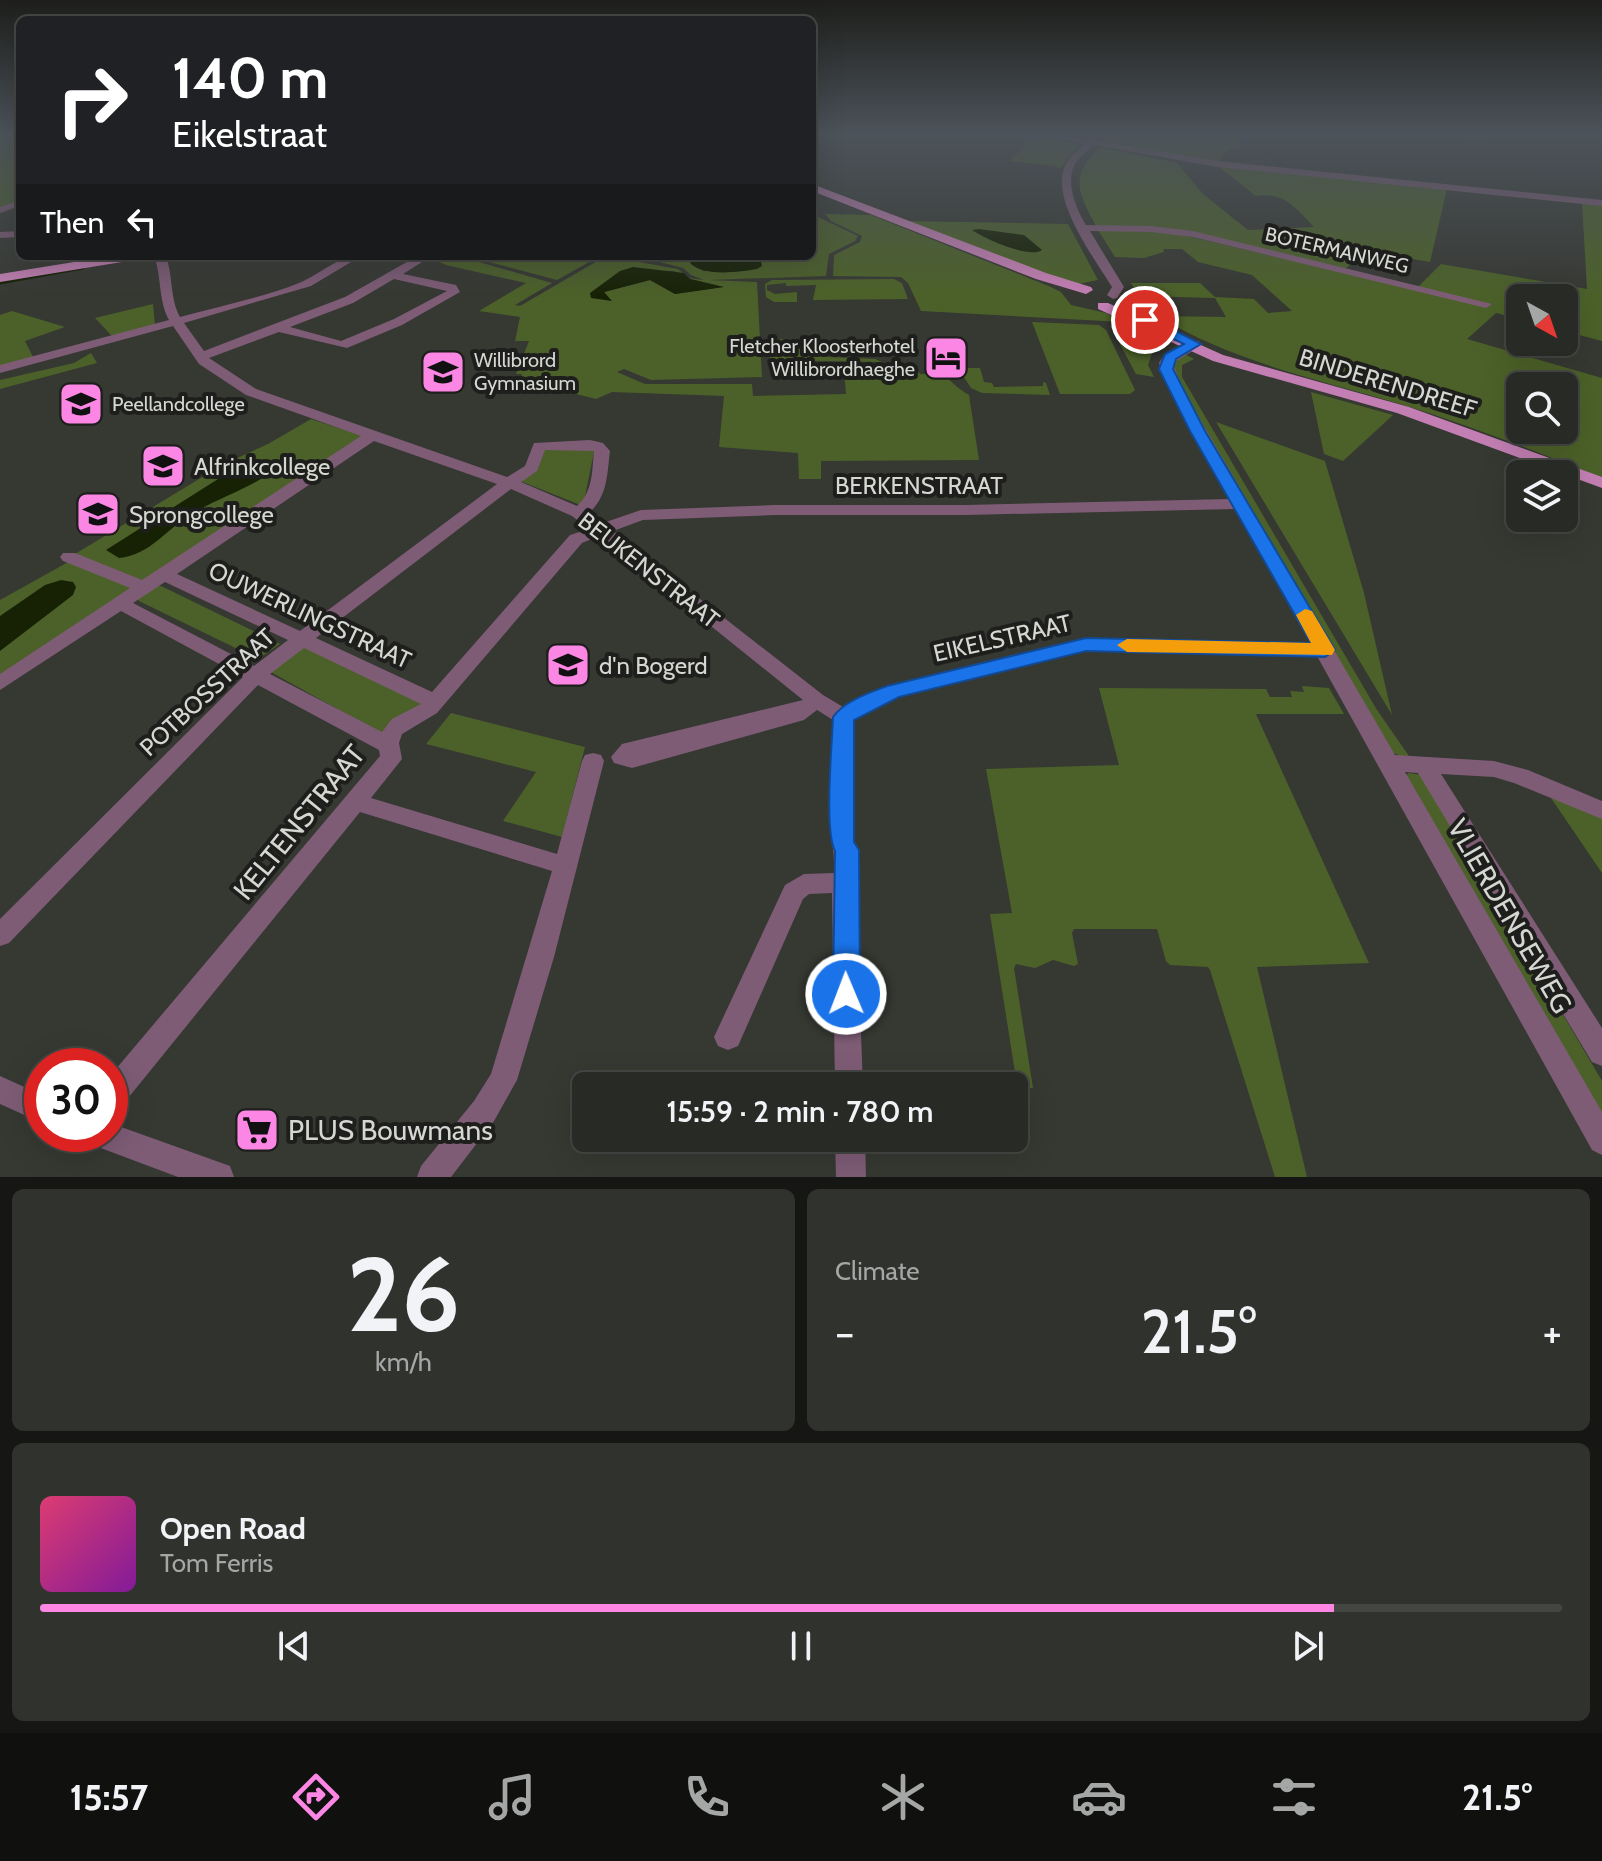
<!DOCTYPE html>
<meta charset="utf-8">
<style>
:root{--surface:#282a26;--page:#30322e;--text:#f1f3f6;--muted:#a5a7a7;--line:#444643;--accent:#fc86e4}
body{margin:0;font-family:Cabin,sans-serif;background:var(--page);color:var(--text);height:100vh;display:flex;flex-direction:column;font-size:30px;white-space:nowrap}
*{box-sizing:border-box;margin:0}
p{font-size:26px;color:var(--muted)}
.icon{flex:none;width:44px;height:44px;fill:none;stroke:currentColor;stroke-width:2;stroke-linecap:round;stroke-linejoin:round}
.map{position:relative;height:1177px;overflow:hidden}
.sheet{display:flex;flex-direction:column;gap:12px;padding:12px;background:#161715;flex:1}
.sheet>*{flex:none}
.guide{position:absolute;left:16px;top:16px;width:800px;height:244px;border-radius:12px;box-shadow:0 8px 32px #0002,0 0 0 2px var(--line);background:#202124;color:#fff;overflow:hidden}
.needle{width:52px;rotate:140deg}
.tools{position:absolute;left:1506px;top:284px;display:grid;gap:16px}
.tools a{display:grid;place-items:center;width:72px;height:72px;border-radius:12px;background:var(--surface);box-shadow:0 8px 32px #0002,0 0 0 2px var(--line);font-size:40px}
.speed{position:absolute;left:24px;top:1048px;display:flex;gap:16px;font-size:40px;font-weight:700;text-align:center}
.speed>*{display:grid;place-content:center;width:104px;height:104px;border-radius:50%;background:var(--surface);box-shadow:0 8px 32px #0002,0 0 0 2px var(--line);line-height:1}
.speed .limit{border:12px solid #d22;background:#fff;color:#111}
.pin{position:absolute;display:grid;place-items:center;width:68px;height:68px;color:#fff;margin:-34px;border:4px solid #fff;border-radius:50%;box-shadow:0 2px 8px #0007}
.me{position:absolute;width:88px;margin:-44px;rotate:359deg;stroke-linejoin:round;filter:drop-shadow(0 0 6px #0008)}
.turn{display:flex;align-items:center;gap:28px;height:168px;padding:0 24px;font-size:36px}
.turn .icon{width:104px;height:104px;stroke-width:2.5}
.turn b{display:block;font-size:56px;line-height:68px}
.then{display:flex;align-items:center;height:76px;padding:0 24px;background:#0003;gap:16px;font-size:30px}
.big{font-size:60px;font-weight:600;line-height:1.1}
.sheet .card{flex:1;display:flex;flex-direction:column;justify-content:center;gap:12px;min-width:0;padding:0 28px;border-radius:12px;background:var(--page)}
.sheet .dial{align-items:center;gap:0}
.dial b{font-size:104px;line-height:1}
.song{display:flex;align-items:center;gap:24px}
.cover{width:96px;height:96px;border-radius:12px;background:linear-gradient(135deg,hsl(340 70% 55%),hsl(290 70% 35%))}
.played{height:8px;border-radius:4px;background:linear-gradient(90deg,var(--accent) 85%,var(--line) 85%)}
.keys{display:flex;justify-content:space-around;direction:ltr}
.heat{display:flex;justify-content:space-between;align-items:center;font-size:44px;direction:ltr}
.sheet .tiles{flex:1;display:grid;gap:12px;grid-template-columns:1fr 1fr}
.card:last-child{grid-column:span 2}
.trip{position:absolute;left:572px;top:1072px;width:456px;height:80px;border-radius:12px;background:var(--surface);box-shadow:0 8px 32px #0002,0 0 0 2px var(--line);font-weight:600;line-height:80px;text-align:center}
.tab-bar{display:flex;height:128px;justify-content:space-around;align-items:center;background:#10110f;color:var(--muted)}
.tab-bar .icon{width:56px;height:56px}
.tab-bar .selected{color:var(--accent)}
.tab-bar b{font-size:36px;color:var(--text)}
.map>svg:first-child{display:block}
.green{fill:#4c6129;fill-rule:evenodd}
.water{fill:#172205}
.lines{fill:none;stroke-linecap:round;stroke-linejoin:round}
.stream{stroke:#172205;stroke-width:3}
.minor{fill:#7e5c76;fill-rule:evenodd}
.major{fill:#c37fb3;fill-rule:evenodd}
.route{fill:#1a73e8;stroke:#114b97;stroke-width:2}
.slow{fill:#f59e0b}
.labels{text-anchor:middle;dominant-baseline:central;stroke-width:8;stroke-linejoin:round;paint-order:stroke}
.far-street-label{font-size:20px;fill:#d5d7d3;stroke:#1e1f1c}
.far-poi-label{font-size:20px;fill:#d5d7d3;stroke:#1e1f1c;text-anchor:start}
.street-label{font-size:24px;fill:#d5d7d3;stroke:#1e1f1c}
.poi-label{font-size:24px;fill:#d5d7d3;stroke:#1e1f1c;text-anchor:start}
.near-street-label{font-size:28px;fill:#d5d7d3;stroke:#1e1f1c}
.near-poi-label{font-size:28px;fill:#d5d7d3;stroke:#1e1f1c;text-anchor:start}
</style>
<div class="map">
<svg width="1602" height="1177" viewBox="0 0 1602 1177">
<rect width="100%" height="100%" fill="#363832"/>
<path class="green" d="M0,133H20V179L17,180L20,201L0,207Z
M1020,133L1080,144L1060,169L1056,166L1009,161L1034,137Z
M1114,133H1234L1242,135L1239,149H1228L1218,162L1102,144Z
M1404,133H1602V135L1467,140Z
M1099,147L1177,163L1203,194L1248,230L1314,227C1294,207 1285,192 1256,196L1216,165L1447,189L1430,262L1366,251L1345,269L1200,235L1096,226C1078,192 1069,178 1099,147Z
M1582,203L1602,205V341L1564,331V298H1520V319L1496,313L1467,339L1602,378V478C1536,451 1468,425 1400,404C1317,379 1233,362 1158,316L1226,317L1215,298L1139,296L1131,283H1200L1215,297L1254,299L1268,313L1292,311L1252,275L1198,262L1182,249H1163L1164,252L1144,258L1115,257L1098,230H1152L1175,233L1415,290L1441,264L1587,289ZM1520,386H1564V430H1520Z
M812,214L858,236L855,241L829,254L826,276L708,280L757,282L762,377L651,380L624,369L617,372L645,384H752L753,396L846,394L844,367L916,369L920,374C957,375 943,380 969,395L979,460L821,461V479H799L798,453L719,447L724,396L612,392L596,399L576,394L518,392L522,374H516L529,341H515L520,317L479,311L526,283L446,265L427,256H458L552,283L515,305L520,306L606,256L678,269L689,278L704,280L691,275L683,268L652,260L665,256H694L690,259L703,271L751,270L760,258L767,256H812ZM674,271L690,279L723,287L675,294L650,280L604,292L611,301L591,293L658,272Z
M825,214L871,215L1051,287L1061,292L1071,305L1106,313L1123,322L921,311L908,283L901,277L833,276L834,255L860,242L862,236L831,221Z
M907,221L1068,224L1098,280L1074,285Z
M466,256H600L557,280Z
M894,279L902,283L908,299L813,300L816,285L786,286V283L767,285V290L775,294L797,292V302H774L766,297L765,284L772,280Z
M153,304L155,325L112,336L95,318Z
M12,311L65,327L25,341L33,357L0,366V315Z
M1032,322L1099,325L1106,330L1135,390L1130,394H1060Z
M1110,326L1131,328L1165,346L1152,353L1148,365L1154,377L1136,374Z
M769,339L823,340L827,357L875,359L882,362L770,360Z
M91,353L97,363L0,389V380L74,363Z
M1183,353L1194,359L1182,365V377L1377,710L1409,756L1405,758L1387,750L1198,425L1171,364Z
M963,368H980L984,382L992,383L994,387L1043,386V382L1046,383L1050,395L982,393L971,388L960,371Z
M1311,392L1393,415L1343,461L1324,454Z
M311,419L363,436L0,679V600L79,556L75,554L224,464L268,444Z
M1216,422L1325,461L1364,593L1392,715Z
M541,449H592L594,452L583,506L520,481Z
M152,586H161L280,644L258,659L139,601L137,598Z
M301,645L428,704L384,735L269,671Z
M1302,686L1329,688L1344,714H1256L1369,963L1257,967L1307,1177H1275L1210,970L1208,967L1170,965L1166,961L1157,929H1074L1072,933L1078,964L1074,966L1053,960L1035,968L1016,964L1014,968L1033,1088H1020L1017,1085L990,914L1012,913L986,769L1119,765L1099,688L1266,689L1270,697H1292L1290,691L1304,692Z
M451,713L585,747L562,837L503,821L536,772L426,744Z
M1409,773L1422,775L1602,1081V1122L1406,775Z
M1551,798L1602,815V873Z"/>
<path class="water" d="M979,229L1024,235L1042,250C1030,259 985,239 972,230Z
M694,256H767L760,258L762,266L757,269C738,272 704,277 690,263Z
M633,267L684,273L690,279L724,287L675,294L650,280L604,292L612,301L591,298L590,293L620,271Z
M260,463L269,467L270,473C246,490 219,498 193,513C167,528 151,555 119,558L106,550L237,467Z
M61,580L73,582L76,587L73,595L0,651V616L45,585Z"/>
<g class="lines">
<path class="stream" d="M0,283L83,268"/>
<path class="minor" d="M1032,133L1090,139L1096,135L1100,138L1098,141L1218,161L1602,200V206L1218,167L1094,145C1088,151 1079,157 1075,164C1065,182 1076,209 1086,225L1151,226L1193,231L1492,304L1486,308L1193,237L1151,232L1090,231L1124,287L1117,298L1113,299L1107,295L1112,287C1095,259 1046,195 1067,162C1071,155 1079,149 1085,144Z
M20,200V206L0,213V207Z
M20,231V237L0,238V232Z
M154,256H166C173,276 170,299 180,317C220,306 261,298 299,283C321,274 337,256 361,256L311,286L184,323L204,351L345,297L414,258H422V262L403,274L456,285L460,292L402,325L347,348L279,332L209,358L256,389L507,477L525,466L534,443L590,440L603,443L610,451C607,474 608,496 589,513L603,523L641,510L775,505H966L1230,499L1169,390L1159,363C1166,351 1185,340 1199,341V347L1173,363L1183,390L1395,755L1494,761L1528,770L1602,801V819L1514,783L1494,777L1441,774L1602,1028V1066L1592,1062L1418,773L1405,772L1602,1112V1155L1592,1150L1317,656L1086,650L899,697L853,720V825L855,842L859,850L856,901L863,1086H835L832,893L809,894L803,899L738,1046L728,1050L718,1046L714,1037L785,885L804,874L834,873C835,855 831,840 831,823C831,788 832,754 833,720L817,710L804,720L632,768L614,763L611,757L622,744L803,700L599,536L582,543L437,713L402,734L399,743L402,759L371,798L557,854L582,761L585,755L593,753L601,755L604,761L554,957L517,1080L494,1121L451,1177H417L421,1166L474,1101L491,1074L552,871L360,812L120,1108L110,1112V1076L380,756L379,750L258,685L9,943L0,946V919L243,677L121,611L0,690V674L130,588L63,561L60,557L63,553H75L142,580L361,436L246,395L199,364L173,326L0,373V365L169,320C158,300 162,277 154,256ZM394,279L447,291L394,319L341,341L290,327L353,303ZM374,441L497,484L300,631L177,574ZM545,450L594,451C592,471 593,492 577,506L521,482L537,471ZM511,489L572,516L589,529L570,535L432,692L316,638ZM1235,509L1310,643L1086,638L887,686L843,707L823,695L613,531L643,520L775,515H966ZM165,582L288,640L254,666L133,603ZM304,648L421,704L392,719L382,732L270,674Z
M0,1076L42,1095V1123L0,1104Z
M110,1123L230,1166L234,1177H178L90,1144L85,1134H110Z
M835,1138H865L866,1177H836Z"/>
<path class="major" d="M812,184L1046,273L1091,287L1093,290L1086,294L1036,279L812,191Z
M111,256H140L134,260L0,282V274Z
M1098,303H1108L1223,355L1409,407L1602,477V488L1397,413L1213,361L1098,309Z"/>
</g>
<linearGradient id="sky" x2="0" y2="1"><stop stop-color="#1e1f1c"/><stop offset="0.45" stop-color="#4c535a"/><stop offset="1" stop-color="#4c535a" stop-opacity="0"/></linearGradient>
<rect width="1602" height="298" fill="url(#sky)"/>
<path class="route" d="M1140,317H1149L1201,344L1176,359L1173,369L1205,431L1335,650L1325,657L1086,651L899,697L854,720V842L859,850L860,994L856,1002L846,1006L837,1002L833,994L835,851C824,830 832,745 833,717C844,701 869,693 887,686L1086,638L1311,643L1190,431L1159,369L1165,354L1184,344L1140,323Z"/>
<path class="slow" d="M1305,609L1312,611L1335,650L1332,655L1127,652L1117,645L1127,639L1311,643L1296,615Z"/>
<defs>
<g id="hotel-square" transform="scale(2.3)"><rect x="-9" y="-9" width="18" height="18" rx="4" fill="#fc86e4" stroke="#1e1f1c"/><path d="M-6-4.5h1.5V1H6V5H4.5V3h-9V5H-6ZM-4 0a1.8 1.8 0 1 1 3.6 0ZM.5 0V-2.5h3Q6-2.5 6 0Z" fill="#111"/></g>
<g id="school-square" transform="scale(2.3)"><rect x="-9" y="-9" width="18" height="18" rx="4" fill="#fc86e4" stroke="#1e1f1c"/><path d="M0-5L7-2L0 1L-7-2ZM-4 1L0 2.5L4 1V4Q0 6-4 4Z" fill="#111"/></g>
<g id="supermarket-square" transform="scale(2.3)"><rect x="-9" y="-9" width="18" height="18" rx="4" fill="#fc86e4" stroke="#1e1f1c"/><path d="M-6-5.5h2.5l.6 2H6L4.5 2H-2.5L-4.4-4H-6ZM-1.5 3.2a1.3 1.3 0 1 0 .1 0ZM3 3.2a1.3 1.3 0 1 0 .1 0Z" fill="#111"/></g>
</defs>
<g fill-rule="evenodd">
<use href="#hotel-square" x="946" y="358"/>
<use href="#school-square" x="443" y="372"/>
<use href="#school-square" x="81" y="404"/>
<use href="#school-square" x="163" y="466"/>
<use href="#school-square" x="98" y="514"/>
<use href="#school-square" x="568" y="665"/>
<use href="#supermarket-square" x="257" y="1130"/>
</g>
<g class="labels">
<g class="far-street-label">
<text transform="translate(1337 250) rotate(13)">BOTERMANWEG</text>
</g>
<g class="far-poi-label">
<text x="915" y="346" text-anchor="end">Fletcher Kloosterhotel<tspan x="915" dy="23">Willibrordhaeghe</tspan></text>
<text x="474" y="360">Willibrord<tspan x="474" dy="23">Gymnasium</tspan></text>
<text x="112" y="404">Peellandcollege</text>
</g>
<g class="street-label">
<text transform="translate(1388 383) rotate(17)">BINDERENDREEF</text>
<text x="919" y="485">BERKENSTRAAT</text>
<text transform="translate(649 570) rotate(38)">BEUKENSTRAAT</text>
<text transform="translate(310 615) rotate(25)">OUWERLINGSTRAAT</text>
<text transform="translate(1002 638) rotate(-13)">EIKELSTRAAT</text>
<text transform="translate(207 692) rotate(-43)">POTBOSSTRAAT</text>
</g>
<g class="poi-label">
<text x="194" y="466">Alfrinkcollege</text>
<text x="129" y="514">Sprongcollege</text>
<text x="599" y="665">d'n Bogerd</text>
</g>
<g class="near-street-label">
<text transform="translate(299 822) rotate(-51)">KELTENSTRAAT</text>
<text transform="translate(1510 916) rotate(60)">VLIERDENSEWEG</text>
</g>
<g class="near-poi-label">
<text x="288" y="1130">PLUS Bouwmans</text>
</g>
</g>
</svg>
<div class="tools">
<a><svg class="needle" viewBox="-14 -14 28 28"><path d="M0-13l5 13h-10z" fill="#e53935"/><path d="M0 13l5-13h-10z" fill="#a5a7a7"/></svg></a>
<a><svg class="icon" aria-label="search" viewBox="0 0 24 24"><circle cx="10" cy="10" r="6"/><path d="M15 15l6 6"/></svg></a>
<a><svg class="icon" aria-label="layers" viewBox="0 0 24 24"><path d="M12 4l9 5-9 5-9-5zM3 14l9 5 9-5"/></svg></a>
</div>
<div class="speed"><div class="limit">30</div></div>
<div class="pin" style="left:1145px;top:320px;background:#d93025"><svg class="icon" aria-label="arrive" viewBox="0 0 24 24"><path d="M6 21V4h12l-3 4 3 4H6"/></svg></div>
<svg class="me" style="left:846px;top:994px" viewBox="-20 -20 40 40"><circle r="17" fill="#1a73e8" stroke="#fff" stroke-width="3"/><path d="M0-11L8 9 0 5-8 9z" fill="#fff"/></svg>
<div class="trip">15:59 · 2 min · 780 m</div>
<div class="guide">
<div class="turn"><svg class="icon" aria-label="right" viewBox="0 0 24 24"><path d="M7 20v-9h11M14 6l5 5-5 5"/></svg><div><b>140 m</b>Eikelstraat</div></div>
<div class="then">Then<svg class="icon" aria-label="left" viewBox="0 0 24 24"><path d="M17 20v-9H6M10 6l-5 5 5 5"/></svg></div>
</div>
</div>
<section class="sheet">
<div class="tiles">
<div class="card dial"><b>26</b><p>km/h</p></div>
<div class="card"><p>Climate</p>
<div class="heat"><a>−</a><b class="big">21.5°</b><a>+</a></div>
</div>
<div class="card">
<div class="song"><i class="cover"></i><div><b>Open Road</b><p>Tom Ferris</p></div></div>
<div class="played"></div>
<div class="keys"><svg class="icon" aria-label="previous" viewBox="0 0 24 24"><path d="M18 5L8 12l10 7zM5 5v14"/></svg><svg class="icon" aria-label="pause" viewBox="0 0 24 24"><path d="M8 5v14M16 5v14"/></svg><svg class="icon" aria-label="next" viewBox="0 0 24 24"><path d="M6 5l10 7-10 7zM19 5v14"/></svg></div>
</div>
</div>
</section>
<nav class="tab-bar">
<b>15:57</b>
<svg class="icon selected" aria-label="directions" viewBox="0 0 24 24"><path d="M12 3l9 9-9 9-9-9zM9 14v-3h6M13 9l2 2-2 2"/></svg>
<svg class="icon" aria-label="music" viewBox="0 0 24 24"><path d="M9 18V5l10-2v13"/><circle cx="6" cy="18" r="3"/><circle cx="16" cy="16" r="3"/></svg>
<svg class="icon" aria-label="phone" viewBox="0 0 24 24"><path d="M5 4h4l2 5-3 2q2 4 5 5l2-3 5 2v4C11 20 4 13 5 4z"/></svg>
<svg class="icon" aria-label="climate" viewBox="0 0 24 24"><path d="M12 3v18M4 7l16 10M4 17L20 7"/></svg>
<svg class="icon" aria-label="car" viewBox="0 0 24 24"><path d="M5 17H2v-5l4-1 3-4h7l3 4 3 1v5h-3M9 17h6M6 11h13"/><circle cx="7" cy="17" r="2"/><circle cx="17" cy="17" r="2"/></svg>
<svg class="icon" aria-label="filters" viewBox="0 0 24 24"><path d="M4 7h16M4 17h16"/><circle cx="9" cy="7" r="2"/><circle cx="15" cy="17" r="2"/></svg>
<b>21.5°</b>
</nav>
